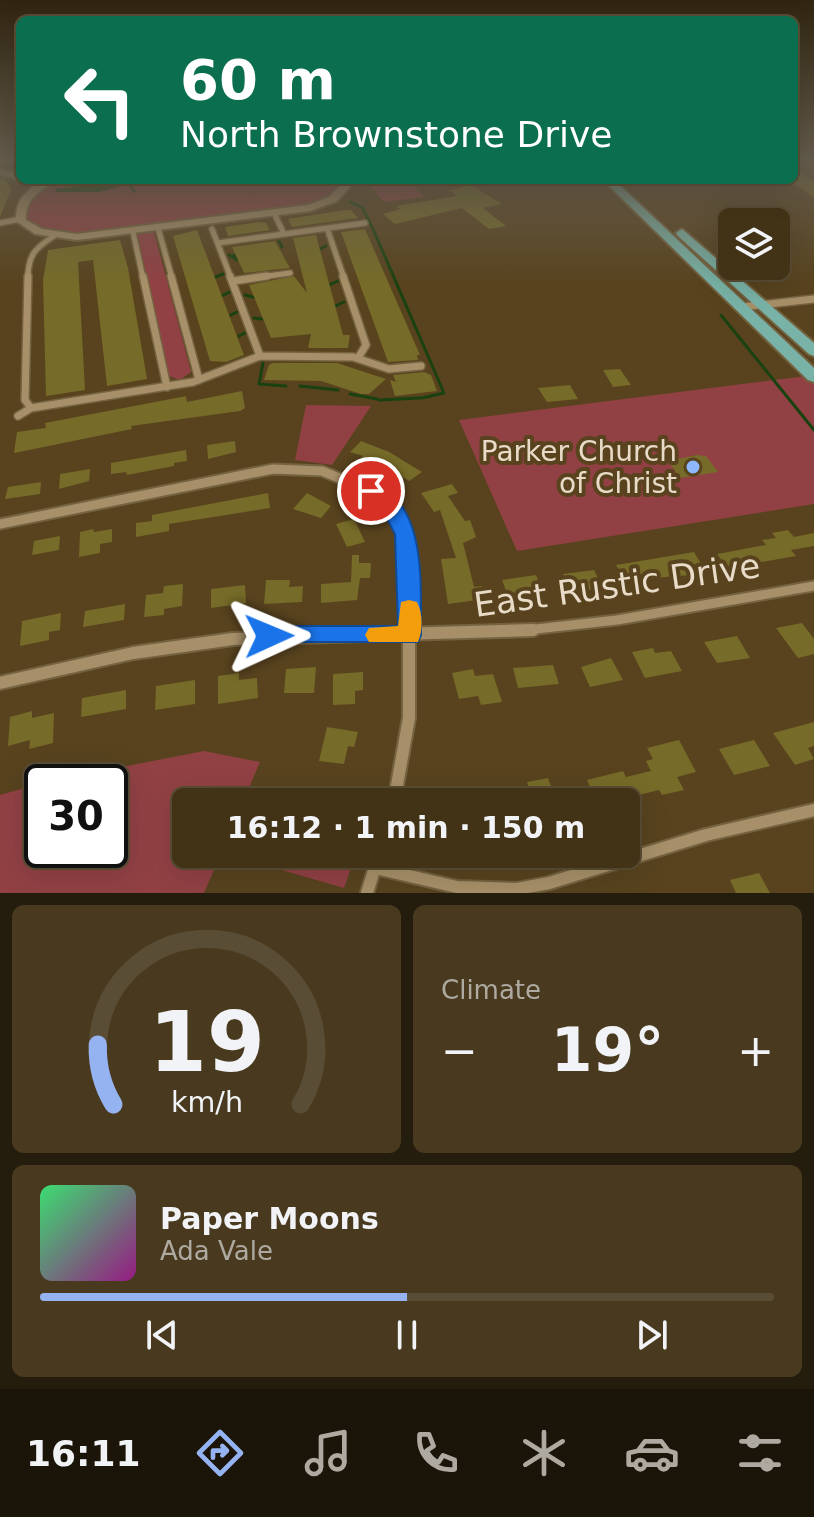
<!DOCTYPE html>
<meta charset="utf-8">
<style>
:root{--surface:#423216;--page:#493a1f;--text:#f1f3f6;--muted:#aeaaa1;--line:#5a4d35;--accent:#95b2f1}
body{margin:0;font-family:"DejaVu Sans",sans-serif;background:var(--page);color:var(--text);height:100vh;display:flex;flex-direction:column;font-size:30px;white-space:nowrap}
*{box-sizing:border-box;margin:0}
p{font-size:26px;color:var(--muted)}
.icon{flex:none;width:44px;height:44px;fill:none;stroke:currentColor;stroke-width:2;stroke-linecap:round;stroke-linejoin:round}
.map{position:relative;height:893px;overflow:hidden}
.details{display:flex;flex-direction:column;gap:12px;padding:12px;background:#241c0c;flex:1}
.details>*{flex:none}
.banner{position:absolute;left:16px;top:16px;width:782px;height:168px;border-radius:12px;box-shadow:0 8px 32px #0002,0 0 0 2px var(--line);background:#0b6e4f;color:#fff;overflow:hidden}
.controls{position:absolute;left:718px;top:208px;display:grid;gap:16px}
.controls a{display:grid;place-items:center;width:72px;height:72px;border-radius:12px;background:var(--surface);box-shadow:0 8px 32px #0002,0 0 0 2px var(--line);font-size:40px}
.speed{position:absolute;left:24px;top:764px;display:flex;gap:16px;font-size:40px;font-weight:700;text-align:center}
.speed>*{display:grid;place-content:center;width:104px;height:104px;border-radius:50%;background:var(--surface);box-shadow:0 8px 32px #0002,0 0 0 2px var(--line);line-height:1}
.speed .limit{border:4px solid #111;border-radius:12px;background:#fff;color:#111}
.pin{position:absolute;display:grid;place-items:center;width:68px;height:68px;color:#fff;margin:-34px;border:4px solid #fff;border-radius:50%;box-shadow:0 2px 8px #0007}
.me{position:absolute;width:88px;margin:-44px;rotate:89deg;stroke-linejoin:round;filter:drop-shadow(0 0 6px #0008)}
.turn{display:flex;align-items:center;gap:28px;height:168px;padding:0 32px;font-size:36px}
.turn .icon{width:104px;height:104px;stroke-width:2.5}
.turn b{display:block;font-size:56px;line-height:68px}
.big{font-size:60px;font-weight:600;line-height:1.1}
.details .tile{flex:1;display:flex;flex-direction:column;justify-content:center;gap:12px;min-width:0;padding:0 28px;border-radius:12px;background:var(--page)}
.details .dial{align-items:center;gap:0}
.dial svg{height:208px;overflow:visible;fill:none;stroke:var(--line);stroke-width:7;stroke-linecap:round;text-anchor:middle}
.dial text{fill:var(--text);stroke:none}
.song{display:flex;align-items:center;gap:24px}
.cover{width:96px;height:96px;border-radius:12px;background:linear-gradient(135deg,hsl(140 70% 55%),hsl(310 70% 35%))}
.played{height:8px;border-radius:4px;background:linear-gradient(90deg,var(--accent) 50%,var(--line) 50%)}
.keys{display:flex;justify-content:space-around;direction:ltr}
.heat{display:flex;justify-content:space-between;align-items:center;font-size:44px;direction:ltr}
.details .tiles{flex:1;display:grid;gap:12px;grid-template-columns:1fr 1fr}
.tile:last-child{grid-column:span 2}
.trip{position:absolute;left:172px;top:788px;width:468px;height:80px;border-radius:12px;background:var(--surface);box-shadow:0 8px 32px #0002,0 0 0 2px var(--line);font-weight:600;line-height:80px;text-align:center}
.tabs{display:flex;height:128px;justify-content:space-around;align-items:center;background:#1a1409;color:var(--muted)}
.tabs .icon{width:56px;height:56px}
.tabs .on{color:var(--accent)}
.tabs b{font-size:36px;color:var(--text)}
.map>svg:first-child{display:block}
.green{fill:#914144}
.water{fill:#1a4110}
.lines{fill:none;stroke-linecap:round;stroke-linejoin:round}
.stream{stroke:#1a4110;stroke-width:3}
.building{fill:#766b28}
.street-far3-casing{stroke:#746240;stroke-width:8}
.street-far2-casing{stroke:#746240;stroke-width:10}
.street-far1-casing{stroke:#746240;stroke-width:13}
.street-casing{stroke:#746240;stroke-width:16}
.secondary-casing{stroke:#746240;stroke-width:4}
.primary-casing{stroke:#746240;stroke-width:4}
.street-far3{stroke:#a79069;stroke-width:5}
.street-far2{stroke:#a79069;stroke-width:7}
.street-far1{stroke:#a79069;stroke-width:9}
.street{stroke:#a79069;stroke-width:12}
.secondary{fill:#a79069;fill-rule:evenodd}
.primary{fill:#79b3a7;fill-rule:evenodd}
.route{fill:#1a73e8;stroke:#114b97;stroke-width:2}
.slow{fill:#f59e0b}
.poi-dot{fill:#8eb8fd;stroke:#58431e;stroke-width:3}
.labels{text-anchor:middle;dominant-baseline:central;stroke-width:8;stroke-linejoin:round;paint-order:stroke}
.poi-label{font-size:28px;fill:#e8dbc7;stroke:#58431e;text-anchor:end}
.near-street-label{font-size:34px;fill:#e8dbc7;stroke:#58431e}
</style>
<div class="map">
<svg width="814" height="893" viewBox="0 0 814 893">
<rect width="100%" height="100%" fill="#58431e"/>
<path class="green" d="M60,180H338L340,185L328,198L302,207L74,235L42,230L25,218L31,198Z
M365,180H408L424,197L384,202Z
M154,232L191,372L180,380L169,376L137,234Z
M806,376L814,383V504L517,551L459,420Z
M306,405L371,406L332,465L295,460Z
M204,751L260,762L243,802H186V854H221L204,893H0V795L42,783V850H110V782H45Z
M226,854H342L355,857L344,888Z"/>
<path class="water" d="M118,180L122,181V186L99,192H55L56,189Z"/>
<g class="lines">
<path class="stream" d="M129,184L134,191
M118,185L133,180
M350,202L362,207L373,229L444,393L422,398
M279,241L282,247
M318,250L326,246
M229,255L237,260
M234,255L242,258
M213,278L223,274
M327,286L338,281
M245,295L261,299
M219,297L230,292
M333,307L344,302
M231,315L237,312
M721,315L814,430
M254,318L262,319
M239,336L245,333
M263,363L259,384L286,386
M300,386L338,390
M350,394L377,399
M379,400L420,398"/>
</g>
<path class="building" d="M794,168L814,181V197L794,184Z
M0,178L6,179L11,190L0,217Z
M471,185L502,204L483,208L506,226L489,229L462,208L395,224L383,214L400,209L396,206L457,196L449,190Z
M345,210H351L358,218L292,227L288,219Z
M259,222L266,223L270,230L228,236L225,227Z
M365,229L420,355H417L418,360L388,362L341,232Z
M197,230L244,355L226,362L210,361L173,236Z
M316,235L343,335H350L348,348H308L311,334L271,338L249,285L294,276L307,293L293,238Z
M120,240L128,268L147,379L107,386L93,260L78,262L85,390L46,396L43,280L48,250Z
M275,241L290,268L244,273L232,247Z
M273,363H337L386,379L369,394H361L321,381L264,380L269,365Z
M620,369L631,385L613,387L603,370Z
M424,372L431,375L437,391L395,396L390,380L396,382L393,375Z
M570,385L578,399L547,402L538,388Z
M242,391L245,408L240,411L131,426L132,429L14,453L17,432L46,428L45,423L176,398L186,396L187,402Z
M235,441L236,452L208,459L207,445Z
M361,441L389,452L422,472L409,481L377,460L373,464L360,459L363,456L350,452Z
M186,450L187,461L174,463V466L127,475L126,472L111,474V463Z
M697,455L706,456L718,472L680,478L668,461Z
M90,469L89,481L59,489L60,474Z
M41,482L40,494L5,499L8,487Z
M452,484L458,493L448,496L465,521L470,520L476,537L463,543L474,587L482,586L485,599L448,604L441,559L456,558L440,510L434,512L421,493Z
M268,493L270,508L169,524V531L136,537V523L152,521V515Z
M307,493L331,506L321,518L293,509Z
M354,519L365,542L347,547L336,524Z
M93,529L94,532L112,529V542L100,544V553L79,557L80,532Z
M788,530L794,537L814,533V546L791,550L796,556L727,568L717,554L766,545L762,540L776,538L772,533Z
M60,536L59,550L32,555L34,541Z
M694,552L703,567L688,569L692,575L625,580L616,565Z
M352,555H359V563H371L370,578H360L357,600L321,603V584L351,582Z
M594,570L603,588L571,592L563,574Z
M536,575L542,590L527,592L529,598L510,601L502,580Z
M266,580H290L289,587L303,586L302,602L264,604Z
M183,584L182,606L164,609V615L144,617L146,595L163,593L164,586Z
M245,585L246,603L211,608V589Z
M125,604L124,620L83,627L85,611Z
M61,613L60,630L49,632V640L20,646L22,621Z
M802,623L814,639V654L798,658L776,628Z
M737,636L750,658L717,663L704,642Z
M653,648L655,653L671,651L682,671L645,678L632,652Z
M611,658L623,680L590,687L581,667Z
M553,665L559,684L518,688L513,668Z
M316,667L314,693H284L286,669Z
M473,669L475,676L493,674L502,702L481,705L478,696L459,699L452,673Z
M363,672V690L355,691V704L333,705V674Z
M239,673V680L257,678L258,698L218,704V676Z
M195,680V704L155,710L156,686Z
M126,690V709L81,717L82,698Z
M32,711V718L54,713L53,743L29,749L30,740L8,746L10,717Z
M814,722V746L808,748L814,759L795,765L773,733Z
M327,727L358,732L354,747L348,746L344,764L319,761Z
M679,740L696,772L677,777L684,790L662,795L659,790L611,802H597L587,780L623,771L626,777L651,771L646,761L653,759L647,748Z
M754,740L770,766L734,775L719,749Z
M548,778L557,802H533L527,782Z
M305,788L334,793L332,802H301Z
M759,873L770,893H736L730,880Z"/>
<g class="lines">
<g class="street-far3-casing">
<path id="street-far3" d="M0,162L9,160
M274,213L284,234
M0,223L20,219
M158,228L172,278
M327,228L344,278
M212,229L231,278
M133,232L143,278
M218,243L365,223
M28,278C28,255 35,248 54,236
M253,278L290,273"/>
</g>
<g class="street-far2-casing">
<path id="street-far2" d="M28,276L25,400L31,408L193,382L260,356L353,357L389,369L421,366
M143,276L167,387
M171,276L199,380
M230,276L260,356
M343,276L366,345L358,358
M233,281L267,276
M741,307L814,299
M18,416L31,408"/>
</g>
<g class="street-far1-casing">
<path id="street-far1" d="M0,524L273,469L322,471L371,491L398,518L409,557V632
M509,632L617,620L814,586"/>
</g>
<g class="street-casing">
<path id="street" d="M0,683L133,653L233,639L533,630
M394,802L409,718V630
M375,868L457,887L517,889L549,883L706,835L814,810
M367,893L379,854"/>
</g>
<g class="secondary-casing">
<path id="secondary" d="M0,169L20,174V180L0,175Z
M45,180H58C42,191 25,196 26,220L42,229L77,234L308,205L329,197L340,186L339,180H349L350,187L337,201L310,211L77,240L35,234L16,221C15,200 27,189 45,180Z"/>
</g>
<g class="primary-casing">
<path id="primary" d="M603,180H614L814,368V382L808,380Z
M682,229L814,343V356L809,354L678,236L676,233Z"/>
</g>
<use href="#street-far3" class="street-far3"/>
<use href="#street-far2" class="street-far2"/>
<use href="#street-far1" class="street-far1"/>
<use href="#street" class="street"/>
<use href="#secondary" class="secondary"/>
<use href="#primary" class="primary"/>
</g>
<linearGradient id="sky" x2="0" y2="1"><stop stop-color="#302510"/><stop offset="0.56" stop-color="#645b4c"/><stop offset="1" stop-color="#645b4c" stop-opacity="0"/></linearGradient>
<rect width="814" height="285" fill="url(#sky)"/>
<path class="route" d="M371,484C429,500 420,590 421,635L418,642H261L257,636L261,629L269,626H398L395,534L385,515L361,491Z"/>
<path class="slow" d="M409,600L417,602C423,613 423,631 418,642H369L365,635L369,628L398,626L401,602Z"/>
<circle class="poi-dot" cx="693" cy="467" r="8"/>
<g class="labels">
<g class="poi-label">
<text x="677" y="451">Parker Church<tspan x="677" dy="32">of Christ</tspan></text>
</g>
<g class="near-street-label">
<text transform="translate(617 585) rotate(-8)">East Rustic Drive</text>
</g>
</g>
</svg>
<div class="controls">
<a><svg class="icon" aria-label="layers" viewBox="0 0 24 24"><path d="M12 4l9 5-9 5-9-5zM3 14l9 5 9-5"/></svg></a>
</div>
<div class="speed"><div class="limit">30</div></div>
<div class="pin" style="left:371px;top:491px;background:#d93025"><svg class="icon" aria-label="arrive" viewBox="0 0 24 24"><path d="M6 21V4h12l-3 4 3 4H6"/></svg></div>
<svg class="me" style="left:269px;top:636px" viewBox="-20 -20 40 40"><path d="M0-17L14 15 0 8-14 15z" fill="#1a73e8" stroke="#fff" stroke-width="4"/></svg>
<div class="trip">16:12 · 1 min · 150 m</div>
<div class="banner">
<div class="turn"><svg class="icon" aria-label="left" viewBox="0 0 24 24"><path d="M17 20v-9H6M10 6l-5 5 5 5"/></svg><div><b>60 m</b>North Brownstone Drive</div></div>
</div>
</div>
<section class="details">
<div class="tiles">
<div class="tile dial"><svg viewBox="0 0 100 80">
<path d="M14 69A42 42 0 1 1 86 69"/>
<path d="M14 69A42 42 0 0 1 8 46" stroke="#95b2f1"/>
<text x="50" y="56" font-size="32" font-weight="700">19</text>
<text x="50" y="72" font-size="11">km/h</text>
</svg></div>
<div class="tile"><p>Climate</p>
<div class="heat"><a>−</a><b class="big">19°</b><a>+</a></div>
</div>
<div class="tile">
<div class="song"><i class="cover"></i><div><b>Paper Moons</b><p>Ada Vale</p></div></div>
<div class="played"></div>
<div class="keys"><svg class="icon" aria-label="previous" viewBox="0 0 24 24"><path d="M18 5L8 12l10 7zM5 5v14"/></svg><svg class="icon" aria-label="pause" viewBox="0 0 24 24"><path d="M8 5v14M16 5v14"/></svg><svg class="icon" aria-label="next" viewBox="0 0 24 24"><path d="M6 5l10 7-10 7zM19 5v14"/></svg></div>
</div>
</div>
</section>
<nav class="tabs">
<b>16:11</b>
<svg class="icon on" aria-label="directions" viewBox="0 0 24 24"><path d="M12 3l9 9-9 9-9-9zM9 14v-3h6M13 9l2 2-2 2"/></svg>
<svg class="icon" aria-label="music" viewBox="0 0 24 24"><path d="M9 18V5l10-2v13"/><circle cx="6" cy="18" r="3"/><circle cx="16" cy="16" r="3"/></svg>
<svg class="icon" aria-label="phone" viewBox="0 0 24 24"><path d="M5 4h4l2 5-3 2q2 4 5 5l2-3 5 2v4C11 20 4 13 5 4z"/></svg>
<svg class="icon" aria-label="climate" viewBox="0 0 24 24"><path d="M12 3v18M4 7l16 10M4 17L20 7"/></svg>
<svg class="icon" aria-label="car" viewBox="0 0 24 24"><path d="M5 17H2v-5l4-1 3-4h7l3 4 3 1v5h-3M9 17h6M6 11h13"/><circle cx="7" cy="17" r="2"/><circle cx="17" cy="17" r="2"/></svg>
<svg class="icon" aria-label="filters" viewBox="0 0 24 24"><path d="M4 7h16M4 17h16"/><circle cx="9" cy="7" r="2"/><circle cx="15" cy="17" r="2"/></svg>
</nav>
